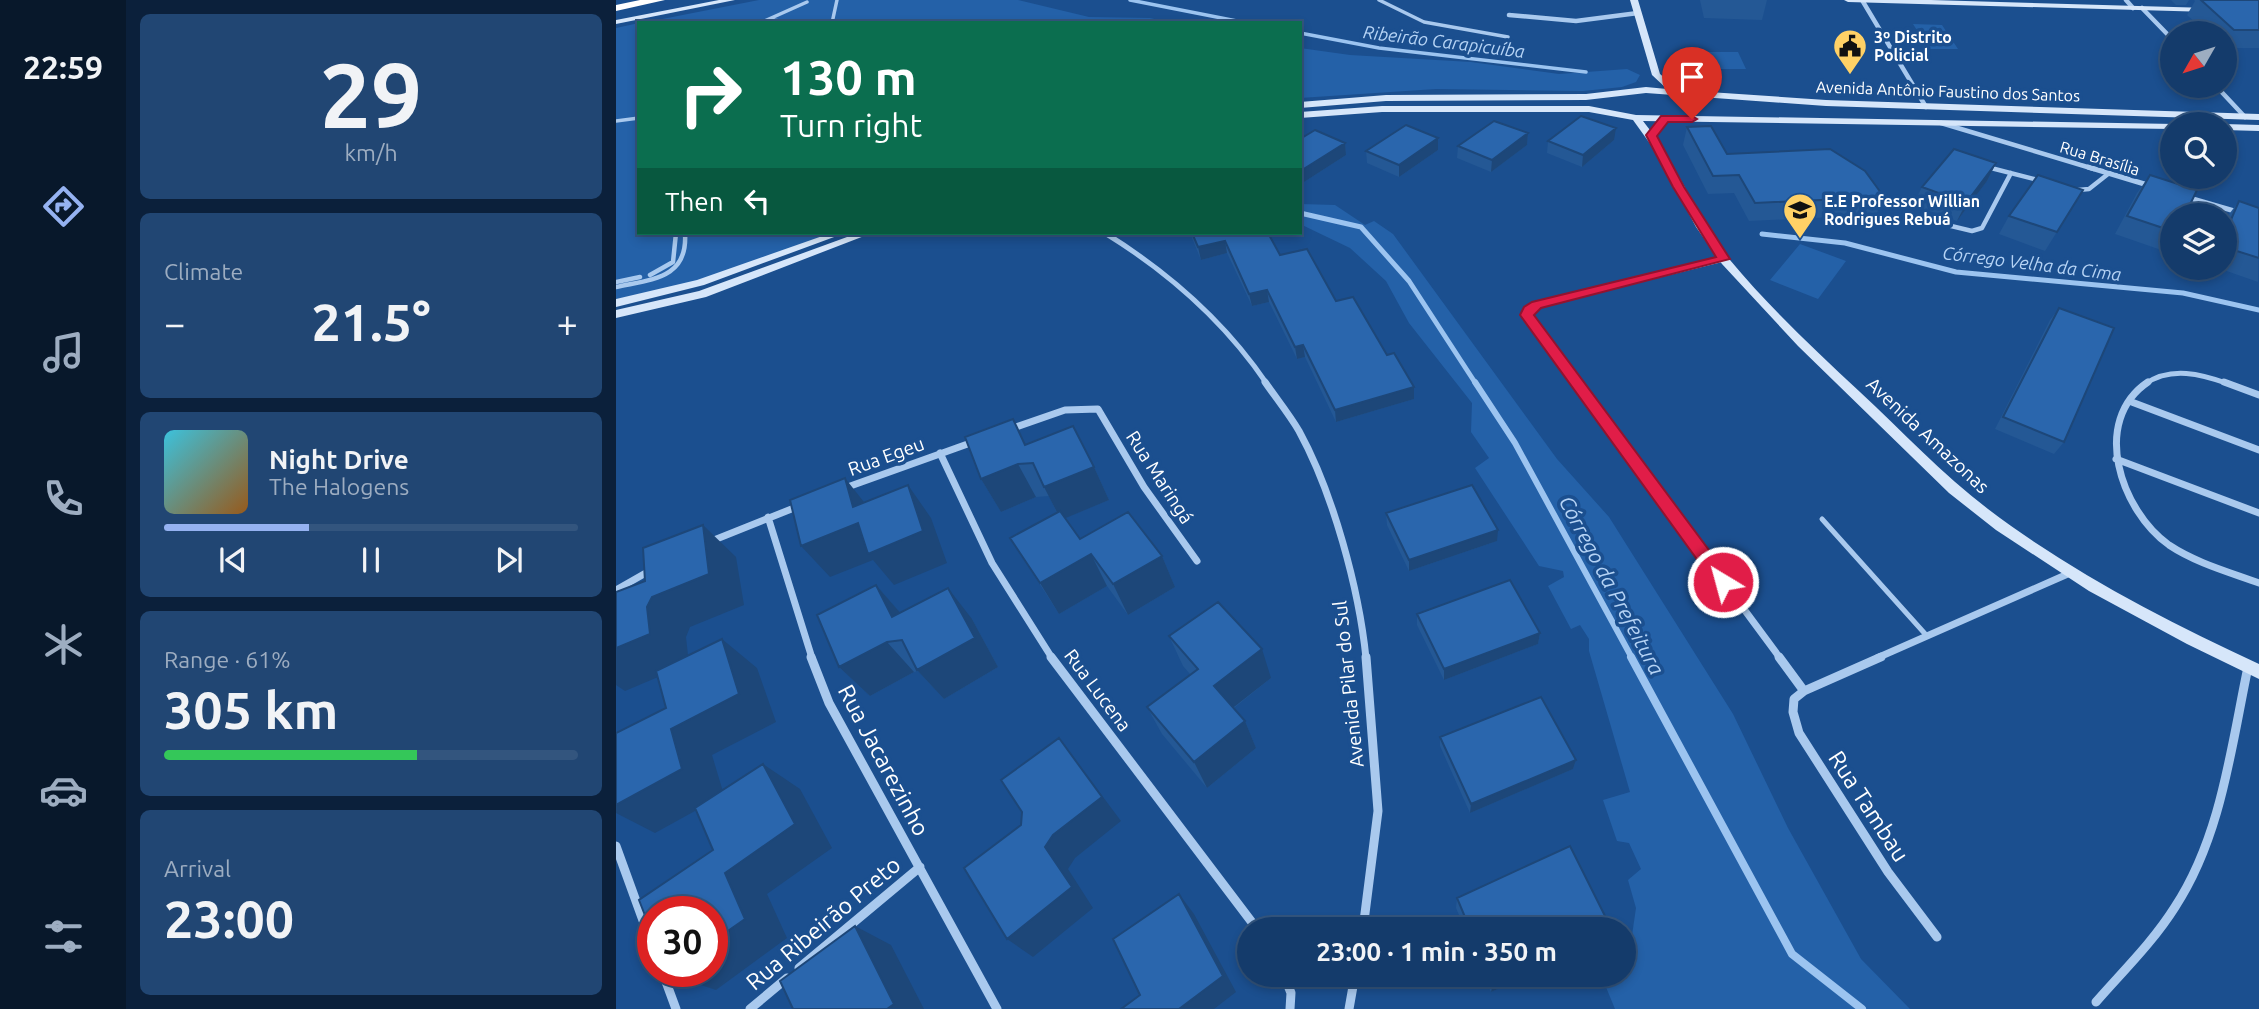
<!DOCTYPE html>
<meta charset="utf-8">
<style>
:root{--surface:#143b6b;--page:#214673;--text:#f1f3f6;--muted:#9dadc1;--line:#33557e;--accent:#95b2f1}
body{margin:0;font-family:Ubuntu,sans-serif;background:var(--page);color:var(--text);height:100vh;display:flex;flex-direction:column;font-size:26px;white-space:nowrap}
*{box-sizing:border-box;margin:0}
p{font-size:23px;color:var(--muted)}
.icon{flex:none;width:38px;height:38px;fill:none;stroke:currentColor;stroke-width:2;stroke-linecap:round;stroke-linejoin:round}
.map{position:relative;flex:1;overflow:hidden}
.drawer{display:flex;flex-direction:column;gap:14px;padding:14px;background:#0b203b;width:490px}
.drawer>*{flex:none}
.guide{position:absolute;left:21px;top:21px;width:665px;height:214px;border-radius:0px;box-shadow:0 4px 10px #0003,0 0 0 2px var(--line);background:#0b6e4f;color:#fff;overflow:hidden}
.needle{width:46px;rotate:231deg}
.tools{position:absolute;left:1544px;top:21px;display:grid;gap:14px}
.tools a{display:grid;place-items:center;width:77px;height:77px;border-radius:50%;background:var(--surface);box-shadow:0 4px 10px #0003,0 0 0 2px var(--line);font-size:35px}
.speed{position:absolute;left:21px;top:896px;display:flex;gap:14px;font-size:35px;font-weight:700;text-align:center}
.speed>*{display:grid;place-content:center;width:91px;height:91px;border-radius:50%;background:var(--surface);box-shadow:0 4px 10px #0003,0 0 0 2px var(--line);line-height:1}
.speed .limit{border:10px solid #d22;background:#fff;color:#111}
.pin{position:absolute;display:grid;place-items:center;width:60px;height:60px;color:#fff;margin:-72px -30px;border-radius:50% 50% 50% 0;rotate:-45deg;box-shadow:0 0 7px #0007}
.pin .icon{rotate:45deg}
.me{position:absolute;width:77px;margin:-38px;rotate:323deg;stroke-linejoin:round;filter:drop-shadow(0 0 5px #0008)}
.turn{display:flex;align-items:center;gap:24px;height:147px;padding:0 28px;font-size:32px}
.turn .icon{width:91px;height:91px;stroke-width:2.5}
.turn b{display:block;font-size:49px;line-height:60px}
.then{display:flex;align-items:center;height:66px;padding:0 28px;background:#0003;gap:14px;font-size:26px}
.big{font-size:52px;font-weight:700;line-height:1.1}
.drawer .widget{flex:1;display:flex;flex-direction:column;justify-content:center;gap:10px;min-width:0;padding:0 24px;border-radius:10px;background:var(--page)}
.drawer .dial{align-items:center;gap:0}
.dial b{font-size:91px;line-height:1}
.song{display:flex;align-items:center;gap:21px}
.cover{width:84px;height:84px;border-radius:10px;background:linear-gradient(135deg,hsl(190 70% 55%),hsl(30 70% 35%))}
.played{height:7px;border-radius:4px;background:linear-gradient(90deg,var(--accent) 35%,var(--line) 35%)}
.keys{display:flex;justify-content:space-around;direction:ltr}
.heat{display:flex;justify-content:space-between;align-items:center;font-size:38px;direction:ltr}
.charge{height:10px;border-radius:5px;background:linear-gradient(90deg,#34c759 61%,var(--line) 0)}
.trip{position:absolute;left:621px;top:917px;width:399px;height:70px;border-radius:35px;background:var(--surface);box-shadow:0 4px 10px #0003,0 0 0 2px var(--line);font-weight:700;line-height:70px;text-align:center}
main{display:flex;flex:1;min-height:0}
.dock{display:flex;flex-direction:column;width:126px;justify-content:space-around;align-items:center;background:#08182b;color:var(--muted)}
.dock .icon{width:49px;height:49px}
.dock .selected{color:var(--accent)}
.dock b{font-size:32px;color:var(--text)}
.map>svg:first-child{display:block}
.green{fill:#2461a8}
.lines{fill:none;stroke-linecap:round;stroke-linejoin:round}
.stream-far3{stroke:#9cc4f0;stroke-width:3.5}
.stream-far2{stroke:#9cc4f0;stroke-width:5}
.stream-far1{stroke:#9cc4f0;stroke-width:6}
.stream{stroke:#9cc4f0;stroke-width:8}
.lane-far2{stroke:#a9c9ee;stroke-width:3.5}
.lane-far1{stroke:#a9c9ee;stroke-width:4.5}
.lane{stroke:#a9c9ee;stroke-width:5}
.street-far3{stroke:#a9c9ee;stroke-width:4.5}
.street-far2{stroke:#a9c9ee;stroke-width:5}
.street-far1{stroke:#a9c9ee;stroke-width:7}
.street{stroke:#a9c9ee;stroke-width:9}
.secondary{fill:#d6e6fa;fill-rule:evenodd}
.highway{fill:#fff;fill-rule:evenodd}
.wall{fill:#245895}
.shaded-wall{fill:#1d4779}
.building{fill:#2a66ad;stroke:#1d4779;stroke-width:2}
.route{fill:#e11d48;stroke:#92132f;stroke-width:2}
.labels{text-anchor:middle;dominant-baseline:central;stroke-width:7;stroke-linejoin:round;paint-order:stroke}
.far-poi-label{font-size:16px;font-weight:bold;fill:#fff;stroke:#1b4f8f;text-anchor:start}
.far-street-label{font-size:16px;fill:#fff;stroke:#1b4f8f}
.far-water-label{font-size:18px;font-style:italic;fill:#b5d3f5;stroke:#1b4f8f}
.street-label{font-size:19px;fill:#fff;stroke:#1b4f8f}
.water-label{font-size:21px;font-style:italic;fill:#b5d3f5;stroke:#1b4f8f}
.near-street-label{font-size:23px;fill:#fff;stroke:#1b4f8f}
</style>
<main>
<nav class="dock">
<b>22:59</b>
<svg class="icon selected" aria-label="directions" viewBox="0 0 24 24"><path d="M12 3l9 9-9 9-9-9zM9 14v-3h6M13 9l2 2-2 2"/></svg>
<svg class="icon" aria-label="music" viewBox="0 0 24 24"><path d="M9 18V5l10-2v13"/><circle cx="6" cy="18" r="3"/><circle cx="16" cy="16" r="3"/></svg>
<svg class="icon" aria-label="phone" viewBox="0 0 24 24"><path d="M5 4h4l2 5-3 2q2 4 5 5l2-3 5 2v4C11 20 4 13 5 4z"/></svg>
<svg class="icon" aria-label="climate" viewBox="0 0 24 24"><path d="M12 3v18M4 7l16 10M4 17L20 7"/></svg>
<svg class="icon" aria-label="car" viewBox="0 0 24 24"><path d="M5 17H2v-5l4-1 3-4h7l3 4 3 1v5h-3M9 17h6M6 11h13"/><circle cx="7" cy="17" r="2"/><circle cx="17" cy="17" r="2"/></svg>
<svg class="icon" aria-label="filters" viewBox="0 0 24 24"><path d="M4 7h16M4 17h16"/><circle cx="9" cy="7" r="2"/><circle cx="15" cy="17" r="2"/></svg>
</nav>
<section class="drawer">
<div class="widget dial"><b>29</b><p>km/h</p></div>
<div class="widget"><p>Climate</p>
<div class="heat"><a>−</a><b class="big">21.5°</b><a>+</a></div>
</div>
<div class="widget">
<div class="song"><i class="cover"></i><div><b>Night Drive</b><p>The Halogens</p></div></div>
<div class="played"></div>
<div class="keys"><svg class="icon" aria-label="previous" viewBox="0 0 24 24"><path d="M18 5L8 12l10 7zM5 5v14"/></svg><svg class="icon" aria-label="pause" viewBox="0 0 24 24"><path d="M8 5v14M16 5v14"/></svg><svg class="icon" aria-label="next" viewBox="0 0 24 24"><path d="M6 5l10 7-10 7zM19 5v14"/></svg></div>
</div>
<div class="widget"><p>Range · 61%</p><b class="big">305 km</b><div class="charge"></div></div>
<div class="widget"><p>Arrival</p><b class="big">23:00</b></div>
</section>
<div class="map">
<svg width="1643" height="1009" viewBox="0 0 1643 1009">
<rect width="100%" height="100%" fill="#1b4f8f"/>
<path class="green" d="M143,0H402L473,17L534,18L556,23H26Z
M23,23V233H216L81,282L0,299V28Z
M1297,24L1326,25L1342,49H1313Z
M684,48L734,55L855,62L943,74L1011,69L1024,75L1020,82L1006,87L967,91L820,89L684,98Z
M1069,52H1122L1130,69H1075Z
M684,204L719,205L749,225L758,221L777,234L941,459L993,517L1117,714L1172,828L1245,959L1294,1009H999L985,975H1008V953L1014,949L1020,908L1012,880L1025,869L1013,843L1001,841L987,800L1014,792L973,651V639L964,625L955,629L932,586L948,577L947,571L923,566L859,468L873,458L855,432L856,403L793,323L770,281L734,248L684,224Z
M1184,244L1230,261L1202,299L1154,280Z"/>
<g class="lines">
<path class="stream-far3" d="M514,0L631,23
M684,33L763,48L970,72"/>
<path class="stream-far2" d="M684,213L745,227L793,281L860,384
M1146,234L1229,243L1340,272L1567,293L1643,310"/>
<path class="stream-far1" d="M859,382L899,443L1016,658"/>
<path class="stream" d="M1015,657L1176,954L1246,1009"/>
<path class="lane-far2" d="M763,0L808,22L892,37
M156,20L181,23
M144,23L191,2
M216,23L221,0
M0,121L23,118
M1371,167L1378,169"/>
<path class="lane-far1" d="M1371,167L1422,180
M1462,190L1473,189L1492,174
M1306,219L1356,231L1366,228L1395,173
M34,275L57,262L60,233
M0,282L24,277
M0,287C36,279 72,279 69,233"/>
<path class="lane" d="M1206,519L1311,636"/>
<path class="street-far3" d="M1246,0L1310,107
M1510,0L1517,8
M1526,8L1556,39
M893,15L960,21L1022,13
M1600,86L1629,117
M1325,123L1478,169"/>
<path class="street-far2" d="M1472,167L1535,186
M1570,197L1643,218
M489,233C552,272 609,322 651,384
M962,384L911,315L921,305L1108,259
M1529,384C1555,366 1585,374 1613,384"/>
<path class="street-far1" d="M649,382C660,398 673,414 683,431C717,493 743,589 750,658
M960,382L1164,658
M1532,382C1474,421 1505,511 1553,545C1580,563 1613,572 1643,583
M1608,382L1643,395
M1513,401L1643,450
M394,429L449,410L482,409L528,487L581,561
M324,453L376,563L436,658
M1500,459L1643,513
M226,489L360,441
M152,517L196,658
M93,542L183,506
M0,590L35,570
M1261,658L1454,573"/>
<path class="street" d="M195,657L213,703L381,1009
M435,657L641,929
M1163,657L1188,691
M1265,657L1188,691L1178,699L1177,712L1183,733L1272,872L1321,937
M0,846L37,948
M747,929L762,811L750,657
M183,968L304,867
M46,971L60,1009
M668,975L675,993L674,1009
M1480,1002C1507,971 1537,942 1559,907C1605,837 1615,748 1632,667
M134,1009L171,978
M733,1009L739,975"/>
<path class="secondary" d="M103,0H119L0,24V20Z
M1014,0H1022L1044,74L1063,90L1210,100L1643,114V120L1210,106L1030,93L970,100L770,101L684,108V102L770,95L970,94L1030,87L1051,89L1036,75Z
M1228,0H1315L1593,8L1597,10L1593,12L1232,2Z
M766,106H973L1020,115L1559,124H1556V129L1027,121C1062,164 1079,217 1114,260C1153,307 1199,350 1244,392C1286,431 1326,474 1372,509C1455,572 1549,620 1643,664V679L1571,644L1473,591L1380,530L1333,493L1182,346L1106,264L1080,227L1040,152L1017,120L973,112H766L684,118V112Z
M1608,124L1643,125V131L1608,130Z
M215,233H229L88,285L0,307V299L81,280Z
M242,233H256L90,297L0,318V310L83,291Z"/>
<path class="highway" d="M24,0H49L0,11V5Z"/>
</g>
<path class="wall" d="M1084,0H1151L1146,20L1088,18Z
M1555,0H1573L1570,5H1560Z
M1578,0H1643V48H1608V33H1591L1571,15L1579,1Z
M1071,127L1111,154L1268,197L1260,215L1133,221L1118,193L1092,194L1067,145Z
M912,133L911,145L875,172L841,158L842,146Z
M684,139L729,143L730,155L688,182L684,181Z
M998,140L966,167L931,153L932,141Z
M822,150L783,177L751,163L750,151Z
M1380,163L1371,181L1341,221L1297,205L1306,187Z
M1534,175L1556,215V240L1548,251L1499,234L1521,193Z
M1467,190L1429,251L1383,234L1393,216Z
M1623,201L1643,208L1642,282L1602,268H1608V221Z
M574,233H652L664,255L720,301L771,355L798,387V399L720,422L689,357L681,359L653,302L636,306L611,253L585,260Z
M1443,308L1448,442L1438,454L1379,429L1434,320Z
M410,444L478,467L493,500L449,518L464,539L546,556L559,587L512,615L491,586L443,614L394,538L441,513L433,496L420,497L385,512L365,479Z
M770,513L881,541L793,571L771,525Z
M260,585L284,613L356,619L382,667L328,699L302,671L298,672L254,696L223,667Z
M801,614L924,633L922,644L828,680L801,625Z
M553,636L655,678L618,708L629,721L640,748L591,788L546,734L531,707L574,674L567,666Z
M824,737L960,760L957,769L854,813L824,746Z
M841,898L994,929H849L840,908Z
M867,975H912L875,992Z"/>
<path class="shaded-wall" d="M1000,128L998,140L966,167L967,155Z
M912,133L911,145L875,172L876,160Z
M822,138V150L783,177V165Z
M729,143L730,155L688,182L686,170Z
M1380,163L1371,181L1341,221L1350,203Z
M609,241L611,253L585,260L582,247Z
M651,290L653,302L636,306L633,294Z
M687,345L689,357L681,359L679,347Z
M798,387V399L720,422L719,410Z
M402,464L420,497L385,512L365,479Z
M478,467L493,500L445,520L428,487Z
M229,478L255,511L237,507Z
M292,485L315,518L331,563L278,585L257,560L214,577L185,546Z
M87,525L120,557L128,605L74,627L70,637L73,664L9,691L0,685V648Z
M882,530L881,541L793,571V560Z
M475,554L491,586L443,614L424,583Z
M546,556L559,587L512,615L497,584Z
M260,585L287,616L276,617Z
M332,588L356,619L382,667L328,699L301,670Z
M924,633L922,644L828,680V669Z
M106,639L141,668L160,722L96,755L108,795L39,833L0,813V805Z
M271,642L298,672L254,696L223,667Z
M646,649L655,678L609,714L598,686Z
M629,721L640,748L591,788L578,762Z
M443,738L505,821L459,858L452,869L477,908L417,957L391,939L429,847L437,835Z
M960,760L957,769L854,813L855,804Z
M147,764L184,789L216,848L151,894L171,938L100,990L52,974L56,971H96V942L109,873Z
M563,894L578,914L620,992L598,1009H563Z
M239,926L275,945L308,1009H271Z
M896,975H912L875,992L877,984Z"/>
<path class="building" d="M1585,0H1643V30H1618Z
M965,116L1000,128L967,155L932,141Z
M878,121L912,133L876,160L842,146Z
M790,125L822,138L783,165L750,151Z
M1095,126L1111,154L1214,149L1249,171L1268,197L1139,203L1123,175L1097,176L1071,127Z
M699,130L729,143L686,170L684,169V139Z
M1338,149L1380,163L1350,203L1306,187Z
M1422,175L1467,190L1441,232L1393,216Z
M1534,175L1581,190L1569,215H1556V231L1511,216Z
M1623,201L1643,208V258L1608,247V236Z
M576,233H652L664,255L691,249L720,301L737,297L771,355L778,353L798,387L719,410L687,345L679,347L651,290L633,294L609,241L582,247Z
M1443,308L1498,328L1448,442L1387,417Z
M397,419L409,445L457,426L478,467L428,487L417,463L402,464L365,479L349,437Z
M229,478L237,507L292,485L307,531L252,554L242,523L185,546L174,500Z
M856,485L882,530L793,560L770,513Z
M444,511L464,539L512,512L546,556L497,584L475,554L424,583L394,538Z
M87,525L93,574L36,597L31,607L34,634L0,648V592L29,581L27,548Z
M894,580L924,633L828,669L801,614Z
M260,585L276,617L332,588L359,638L301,670L286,640L271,642L223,667L201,615Z
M602,602L646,649L598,686L629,721L578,762L531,707L582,669L553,636Z
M106,639L123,694L55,729L66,769L0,805V733L50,708L40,671Z
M925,697L960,760L855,804L824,737Z
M443,738L486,797L437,835L429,847L456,887L391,939L348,868L405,825L406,812L385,780Z
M147,764L179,824L109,873L129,919L96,942V912H37V936L23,900L97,850L79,808Z
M954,846L995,928L992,929H854L841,898Z
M563,894L607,976L563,1009H505L524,995L497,939Z
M239,926L278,1004L271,1009H177L164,981Z
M873,975H896L877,984Z"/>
<path class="route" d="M1045,116H1076L1081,119L1076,122H1052L1041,136L1068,187L1114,259L925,308L918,315L1113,577L1115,582L1113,587H1101L904,315L908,307L916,302L1100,257L1057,187L1030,135Z"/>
<defs>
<g id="civic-pin" transform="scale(1.75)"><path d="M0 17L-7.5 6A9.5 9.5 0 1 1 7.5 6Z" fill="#ffd166" stroke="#1b4f8f"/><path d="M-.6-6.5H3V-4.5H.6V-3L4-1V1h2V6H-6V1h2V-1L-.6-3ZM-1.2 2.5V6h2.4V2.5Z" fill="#111"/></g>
<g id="school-pin" transform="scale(1.75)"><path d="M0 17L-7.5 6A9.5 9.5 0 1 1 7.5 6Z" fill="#ffd166" stroke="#1b4f8f"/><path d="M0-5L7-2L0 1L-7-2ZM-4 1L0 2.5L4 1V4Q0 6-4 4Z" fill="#111"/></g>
</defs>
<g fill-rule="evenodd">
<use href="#civic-pin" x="1234" y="46"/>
<use href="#school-pin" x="1184" y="210"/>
</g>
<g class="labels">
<g class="far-poi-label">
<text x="1258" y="37">3º Distrito<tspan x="1258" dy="18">Policial</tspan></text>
<text x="1208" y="201">E.E Professor Willian<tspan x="1208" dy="18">Rodrigues Rebuá</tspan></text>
</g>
<g class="far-street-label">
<text transform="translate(1332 91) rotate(2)">Avenida Antônio Faustino dos Santos</text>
<text transform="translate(1484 158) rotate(17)">Rua Brasília</text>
</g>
<g class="far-water-label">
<text transform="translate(828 41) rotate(7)">Ribeirão Carapicuíba</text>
<text transform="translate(1416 263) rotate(7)">Córrego Velha da Cima</text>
</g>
<g class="street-label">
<text transform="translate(1312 435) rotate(43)">Avenida Amazonas</text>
<text transform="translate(270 456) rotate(-20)">Rua Egeu</text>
<text transform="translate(544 477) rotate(57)">Rua Maringá</text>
<text transform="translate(732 684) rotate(-96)">Avenida Pilar do Sul</text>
<text transform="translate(482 690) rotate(53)">Rua Lucena</text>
</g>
<g class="water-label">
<text transform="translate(996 585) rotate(62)">Córrego da Prefeitura</text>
</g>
<g class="near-street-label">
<text transform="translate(268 760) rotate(62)">Rua Jacarezinho</text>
<text transform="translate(1253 806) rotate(57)">Rua Tambau</text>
<text transform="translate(207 923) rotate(-40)">Rua Ribeirão Preto</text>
</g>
</g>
</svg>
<div class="tools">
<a><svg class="needle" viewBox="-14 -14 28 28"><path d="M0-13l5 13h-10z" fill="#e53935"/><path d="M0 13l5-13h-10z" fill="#9dadc1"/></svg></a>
<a><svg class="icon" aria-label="search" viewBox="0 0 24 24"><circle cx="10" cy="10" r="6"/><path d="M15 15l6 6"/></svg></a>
<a><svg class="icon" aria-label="layers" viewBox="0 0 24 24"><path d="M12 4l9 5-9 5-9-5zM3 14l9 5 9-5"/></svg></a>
</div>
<div class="speed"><div class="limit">30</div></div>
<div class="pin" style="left:1076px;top:119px;background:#d93025"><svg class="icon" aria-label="arrive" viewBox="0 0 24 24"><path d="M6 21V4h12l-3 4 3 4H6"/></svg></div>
<svg class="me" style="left:1107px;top:582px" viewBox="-20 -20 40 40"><circle r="17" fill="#e11d48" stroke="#fff" stroke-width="3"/><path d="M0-11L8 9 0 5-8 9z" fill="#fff"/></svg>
<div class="trip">23:00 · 1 min · 350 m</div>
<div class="guide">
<div class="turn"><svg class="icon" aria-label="right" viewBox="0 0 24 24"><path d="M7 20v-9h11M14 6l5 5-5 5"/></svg><div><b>130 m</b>Turn right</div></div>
<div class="then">Then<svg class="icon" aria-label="left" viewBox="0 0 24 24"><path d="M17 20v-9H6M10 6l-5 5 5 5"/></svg></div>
</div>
</div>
</main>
